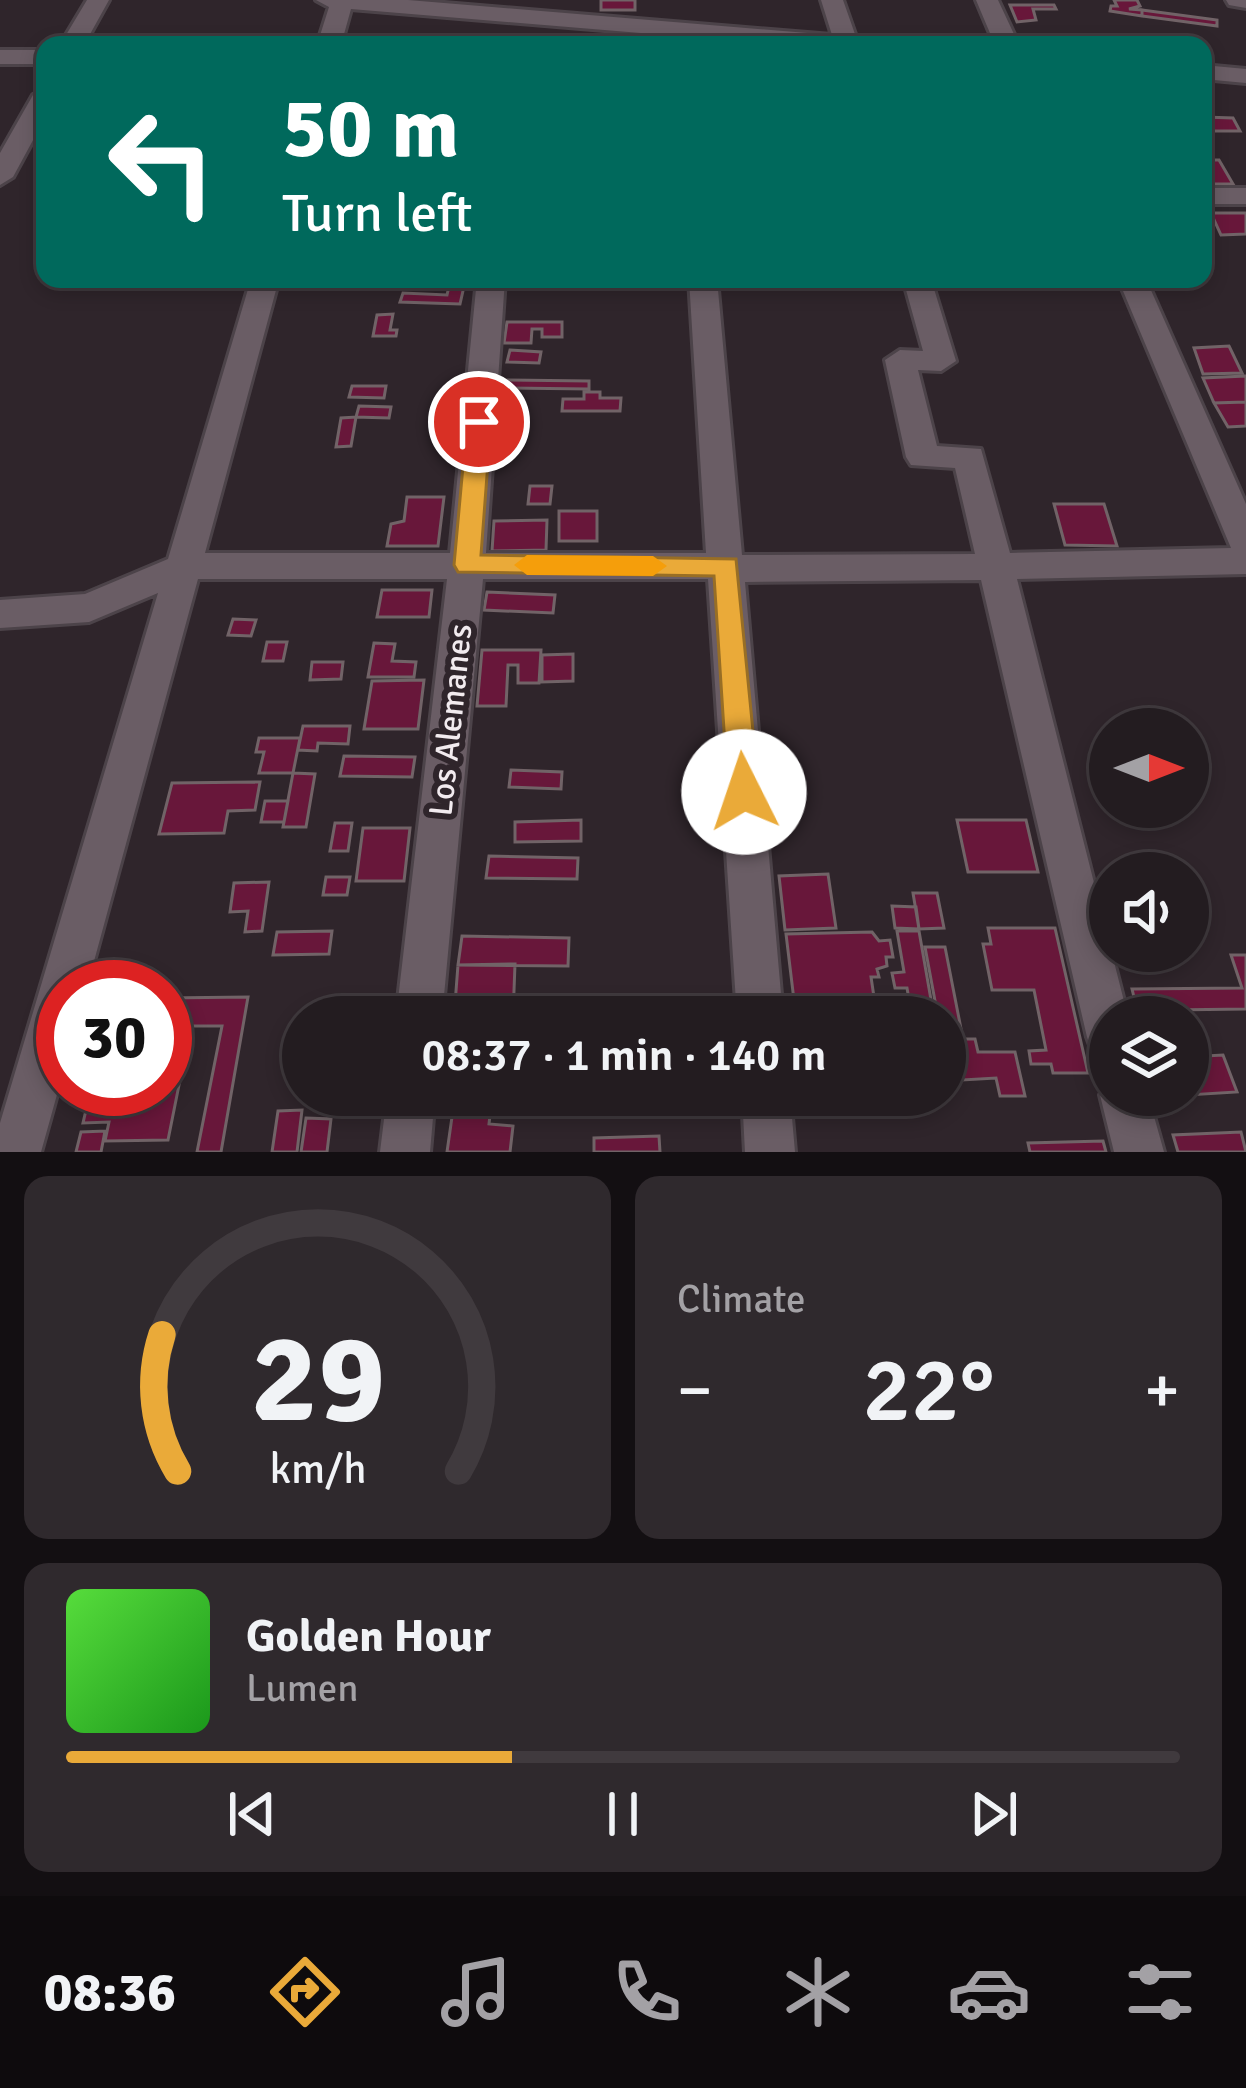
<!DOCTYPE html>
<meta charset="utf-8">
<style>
:root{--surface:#231c20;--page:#2f292d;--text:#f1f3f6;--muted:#a3a1a5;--line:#403a3e;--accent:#eaaa39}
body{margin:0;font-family:Signika,sans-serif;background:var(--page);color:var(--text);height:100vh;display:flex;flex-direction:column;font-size:45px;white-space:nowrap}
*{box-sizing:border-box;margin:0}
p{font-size:39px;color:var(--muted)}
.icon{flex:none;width:66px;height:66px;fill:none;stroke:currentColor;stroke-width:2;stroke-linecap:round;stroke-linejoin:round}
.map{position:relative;height:1152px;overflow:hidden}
.sheet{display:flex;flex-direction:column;gap:24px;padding:24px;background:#130f12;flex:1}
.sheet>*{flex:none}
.banner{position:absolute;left:36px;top:36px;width:1176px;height:252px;border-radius:24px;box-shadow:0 6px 18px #0003,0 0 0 3px var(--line);background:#00695c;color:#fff;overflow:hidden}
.needle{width:78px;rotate:90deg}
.controls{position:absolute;left:1089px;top:708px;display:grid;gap:24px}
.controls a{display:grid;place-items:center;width:120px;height:120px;border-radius:50%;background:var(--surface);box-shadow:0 6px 18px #0003,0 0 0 3px var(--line);font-size:60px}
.speed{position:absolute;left:36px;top:960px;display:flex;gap:24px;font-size:60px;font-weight:700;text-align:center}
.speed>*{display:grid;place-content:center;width:156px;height:156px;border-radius:50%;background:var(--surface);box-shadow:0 6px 18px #0003,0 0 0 3px var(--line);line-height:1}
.speed .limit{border:18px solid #d22;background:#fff;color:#111}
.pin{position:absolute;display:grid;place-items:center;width:102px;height:102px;color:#fff;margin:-51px;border:6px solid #fff;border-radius:50%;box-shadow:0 3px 12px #0007}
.me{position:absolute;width:132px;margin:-66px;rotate:356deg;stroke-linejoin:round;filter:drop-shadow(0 0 9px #0008)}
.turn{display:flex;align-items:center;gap:42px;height:252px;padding:0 48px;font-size:54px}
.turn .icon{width:156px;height:156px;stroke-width:2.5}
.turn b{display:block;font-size:84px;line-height:102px}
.big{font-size:90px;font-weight:600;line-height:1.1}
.sheet .card{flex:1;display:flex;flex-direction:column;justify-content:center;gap:18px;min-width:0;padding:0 42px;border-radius:24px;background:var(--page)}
.sheet .dial{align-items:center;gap:0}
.dial svg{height:312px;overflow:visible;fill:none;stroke:var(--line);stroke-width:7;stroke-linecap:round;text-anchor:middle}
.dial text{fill:var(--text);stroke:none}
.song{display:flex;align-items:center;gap:36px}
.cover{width:144px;height:144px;border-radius:18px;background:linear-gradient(135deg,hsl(110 70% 55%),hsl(120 70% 35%))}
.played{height:12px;border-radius:6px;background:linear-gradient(90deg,var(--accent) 40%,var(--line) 40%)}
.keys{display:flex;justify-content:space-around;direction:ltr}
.heat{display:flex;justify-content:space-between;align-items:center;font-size:66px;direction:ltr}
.sheet .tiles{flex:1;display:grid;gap:24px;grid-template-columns:1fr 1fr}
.card:last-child{grid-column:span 2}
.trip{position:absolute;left:282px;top:996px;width:684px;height:120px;border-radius:60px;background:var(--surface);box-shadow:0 6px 18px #0003,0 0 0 3px var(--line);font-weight:600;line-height:120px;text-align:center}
.dock{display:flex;height:192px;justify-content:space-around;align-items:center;background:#0e0b0d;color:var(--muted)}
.dock .icon{width:84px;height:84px}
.dock .on{color:var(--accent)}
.dock b{font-size:54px;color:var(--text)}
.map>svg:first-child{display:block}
.building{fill:#68173a;stroke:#716367;stroke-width:3}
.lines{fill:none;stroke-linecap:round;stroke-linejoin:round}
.minor-casing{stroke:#4c4349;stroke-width:6}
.minor{fill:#6a5d65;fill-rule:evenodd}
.route{fill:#eaaa39;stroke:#986e25;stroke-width:3}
.slow{fill:#f59e0b}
.labels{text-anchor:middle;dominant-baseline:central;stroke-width:12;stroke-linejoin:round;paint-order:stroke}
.street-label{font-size:33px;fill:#f2ebef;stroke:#2f252b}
</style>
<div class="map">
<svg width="1246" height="1152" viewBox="0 0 1246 1152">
<rect width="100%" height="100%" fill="#2f252b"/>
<path class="building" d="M601,0H635V10H601Z
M1114,0H1137L1140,6L1129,9L1142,10V16L1110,11L1111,6H1117Z
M1010,5H1054L1056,9H1033L1036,20L1017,22Z
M1142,10L1217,20V26L1142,16Z
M1203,117L1233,118L1240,131H1203Z
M1203,160H1219L1233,184H1203Z
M1211,213H1246V234L1221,235Z
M450,282H465L460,304L400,302L403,293L447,295Z
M393,314L390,330H397L396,336H373L377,315Z
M507,322H562V337H542V329H532L531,343H504Z
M1229,346L1242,373L1203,374L1194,348Z
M510,350L541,352L539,363L507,362Z
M1246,376V402L1214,403L1203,378Z
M506,380L589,381V389L505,388Z
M352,386H386L384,398L349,397Z
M584,392H600V398H621L620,411H562L563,399H584Z
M1246,402V426L1228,427L1214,403Z
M359,406L391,407L389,418L356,417Z
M356,417L351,446L336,447L341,418Z
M530,486H552L550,504H528Z
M407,497H444L438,546H387L391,524L404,521Z
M1054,504H1104L1117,546L1065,545Z
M559,511H597V541H559Z
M547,520L546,550L492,551L494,521Z
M382,590H432L429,617H377Z
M487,592L555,595L553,613L484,610Z
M233,619L256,620L251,636L228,635Z
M267,642H287L283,661H263Z
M374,643L395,644L392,661L416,662L414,677H368Z
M482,650H541L539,683H518V665H508L506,706H477Z
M573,654V681L542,682V655Z
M312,662H343L341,679L310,680Z
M424,680L418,729H364L372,681Z
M303,726H350L348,744L318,743L317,751L298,750Z
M259,738H300L293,773H259L264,752H256Z
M344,756L415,757L412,777L340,776Z
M511,770L562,772L561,789L509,787Z
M293,773L315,774L306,827H283Z
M260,782L255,810L228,811L224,833L159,834L172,783Z
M265,801H288L284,822H261Z
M581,820V841L515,842V822Z
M957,820H1026L1038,872H968Z
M335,823H352L348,851H330Z
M363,828H410L404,881H356Z
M489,856L578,858L577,879L486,878Z
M828,874L836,928L785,930L779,876Z
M326,877H350L347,895H323Z
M269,882L262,931L245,932L248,911L230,912L234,883Z
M913,893H937L944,928L919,929Z
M892,906L916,907L919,929L895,928Z
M988,928H1055L1088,1073H1053L1051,1064H1031L1029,1051L1046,1050L1034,990H992L983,944H991Z
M332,931L329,954L273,955L277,932Z
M897,931H919L934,1017H912L907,988H895L892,973L904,972Z
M872,932L879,941L890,940L893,957H886L887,966L877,969L879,977H871L877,1017H796L786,934Z
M462,936L569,938L568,966L458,965Z
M925,947H945L963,1039H975L978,1052H1015L1025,1096H1000L996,1078L945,1081V1017H938Z
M1231,955H1246V1009L1170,1010L1172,1017H1139L1132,989L1242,988Z
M515,964L513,1017H454L458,965Z
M248,997L221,1152H197L222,1026H165V998Z
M1223,1055L1237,1092L1188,1095V1057Z
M165,1080H180L168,1140L105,1141L109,1122L83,1123L91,1089H165Z
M455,1096L492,1098L489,1124L513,1126L510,1152H447Z
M302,1110L297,1152H272L278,1111Z
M306,1118L331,1119L327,1152H301Z
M105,1131L101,1152H76L81,1132Z
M1241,1132L1246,1152H1178L1173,1135Z
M659,1136L660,1152H594V1138Z
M1103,1141L1106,1152H1030L1028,1143Z"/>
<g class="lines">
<g class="minor-casing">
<path id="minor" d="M87,0H109L84,45H60Z
M316,0H408L832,35L821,0H843L856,37L876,40L880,45H784L351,9L341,45H317L329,7Z
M976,0H998L1019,45H995Z
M1226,0H1246V8L1229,5Z
M0,50H45V64H0Z
M1203,65L1246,69V83L1203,79Z
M45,88V118L13,177L0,185V153L33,95Z
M1203,188H1246V204H1203Z
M251,279H279L205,553H450L477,279H505L486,553H706L689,279H717L742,555L975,554L955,468L911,465L906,457L885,360L900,350L923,351L903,279H931L956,361L941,371L918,370L937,446L981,449L1010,553L1231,548L1118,279H1146L1246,504V574L1017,579L1128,1017H1110V1060L1093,1053L1087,1037L981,580L745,582L783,1017H737L708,579H483L442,1017H396L447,579H198L87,987H63V1073L41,1152H0V1123L158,593L89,622L0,628V600L85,594L168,559Z
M1110,1077V1095H1148L1164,1152H1114L1100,1095Z
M387,1095H435L430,1152H380Z
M742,1095H790L795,1152H745Z"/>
</g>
<use href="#minor" class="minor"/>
</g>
<path class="route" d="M479,414L491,422L481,555L736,559L759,792L755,801L744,805L733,801L728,792L714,576L458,572L454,565L467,422Z"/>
<path class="slow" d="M527,555L653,556L667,566L653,576L527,575L514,565Z"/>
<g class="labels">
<g class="street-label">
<text transform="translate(451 720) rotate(-84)">Los Alemanes</text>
</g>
</g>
</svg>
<div class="controls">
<a><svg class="needle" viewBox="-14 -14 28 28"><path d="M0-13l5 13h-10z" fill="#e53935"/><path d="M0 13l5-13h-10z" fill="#a3a1a5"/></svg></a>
<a><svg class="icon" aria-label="sound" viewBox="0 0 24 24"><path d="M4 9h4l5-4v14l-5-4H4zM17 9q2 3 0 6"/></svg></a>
<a><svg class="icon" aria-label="layers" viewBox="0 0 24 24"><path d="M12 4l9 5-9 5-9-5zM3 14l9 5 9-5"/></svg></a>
</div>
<div class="speed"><div class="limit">30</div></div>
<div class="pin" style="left:479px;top:422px;background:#d93025"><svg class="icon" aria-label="arrive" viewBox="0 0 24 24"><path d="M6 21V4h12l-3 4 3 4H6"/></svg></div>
<svg class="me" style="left:744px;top:792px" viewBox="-20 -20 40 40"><circle r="19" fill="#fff"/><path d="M0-13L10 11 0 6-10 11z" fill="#eaaa39"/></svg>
<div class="trip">08:37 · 1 min · 140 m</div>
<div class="banner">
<div class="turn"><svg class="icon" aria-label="left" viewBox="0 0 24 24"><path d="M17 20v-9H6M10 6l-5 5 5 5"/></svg><div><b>50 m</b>Turn left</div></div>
</div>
</div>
<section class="sheet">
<div class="tiles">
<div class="card dial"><svg viewBox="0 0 100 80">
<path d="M14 69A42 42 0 1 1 86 69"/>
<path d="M14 69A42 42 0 0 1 10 34" stroke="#eaaa39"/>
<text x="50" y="56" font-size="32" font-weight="700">29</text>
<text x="50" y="72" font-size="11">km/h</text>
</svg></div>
<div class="card"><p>Climate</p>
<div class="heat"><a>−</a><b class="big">22°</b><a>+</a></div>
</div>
<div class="card">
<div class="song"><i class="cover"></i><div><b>Golden Hour</b><p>Lumen</p></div></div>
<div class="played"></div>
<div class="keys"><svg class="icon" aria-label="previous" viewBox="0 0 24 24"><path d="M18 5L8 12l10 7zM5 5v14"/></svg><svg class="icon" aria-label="pause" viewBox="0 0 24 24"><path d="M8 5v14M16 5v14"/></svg><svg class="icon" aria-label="next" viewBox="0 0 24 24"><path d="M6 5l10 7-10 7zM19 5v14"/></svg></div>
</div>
</div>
</section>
<nav class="dock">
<b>08:36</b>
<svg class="icon on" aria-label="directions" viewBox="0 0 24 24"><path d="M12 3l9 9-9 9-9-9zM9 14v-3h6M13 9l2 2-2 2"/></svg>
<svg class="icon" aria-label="music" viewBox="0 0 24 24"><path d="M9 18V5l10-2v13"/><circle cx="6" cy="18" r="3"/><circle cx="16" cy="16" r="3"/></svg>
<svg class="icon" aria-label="phone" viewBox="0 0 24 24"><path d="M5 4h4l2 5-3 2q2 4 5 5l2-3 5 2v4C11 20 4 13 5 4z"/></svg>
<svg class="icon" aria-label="climate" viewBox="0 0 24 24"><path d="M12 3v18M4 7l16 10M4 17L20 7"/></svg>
<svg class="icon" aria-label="car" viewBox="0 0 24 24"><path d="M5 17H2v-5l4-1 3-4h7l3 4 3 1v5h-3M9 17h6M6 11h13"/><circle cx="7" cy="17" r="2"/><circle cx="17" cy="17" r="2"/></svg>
<svg class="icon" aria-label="filters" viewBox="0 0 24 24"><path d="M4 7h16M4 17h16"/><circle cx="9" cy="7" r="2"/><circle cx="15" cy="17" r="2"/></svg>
</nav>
